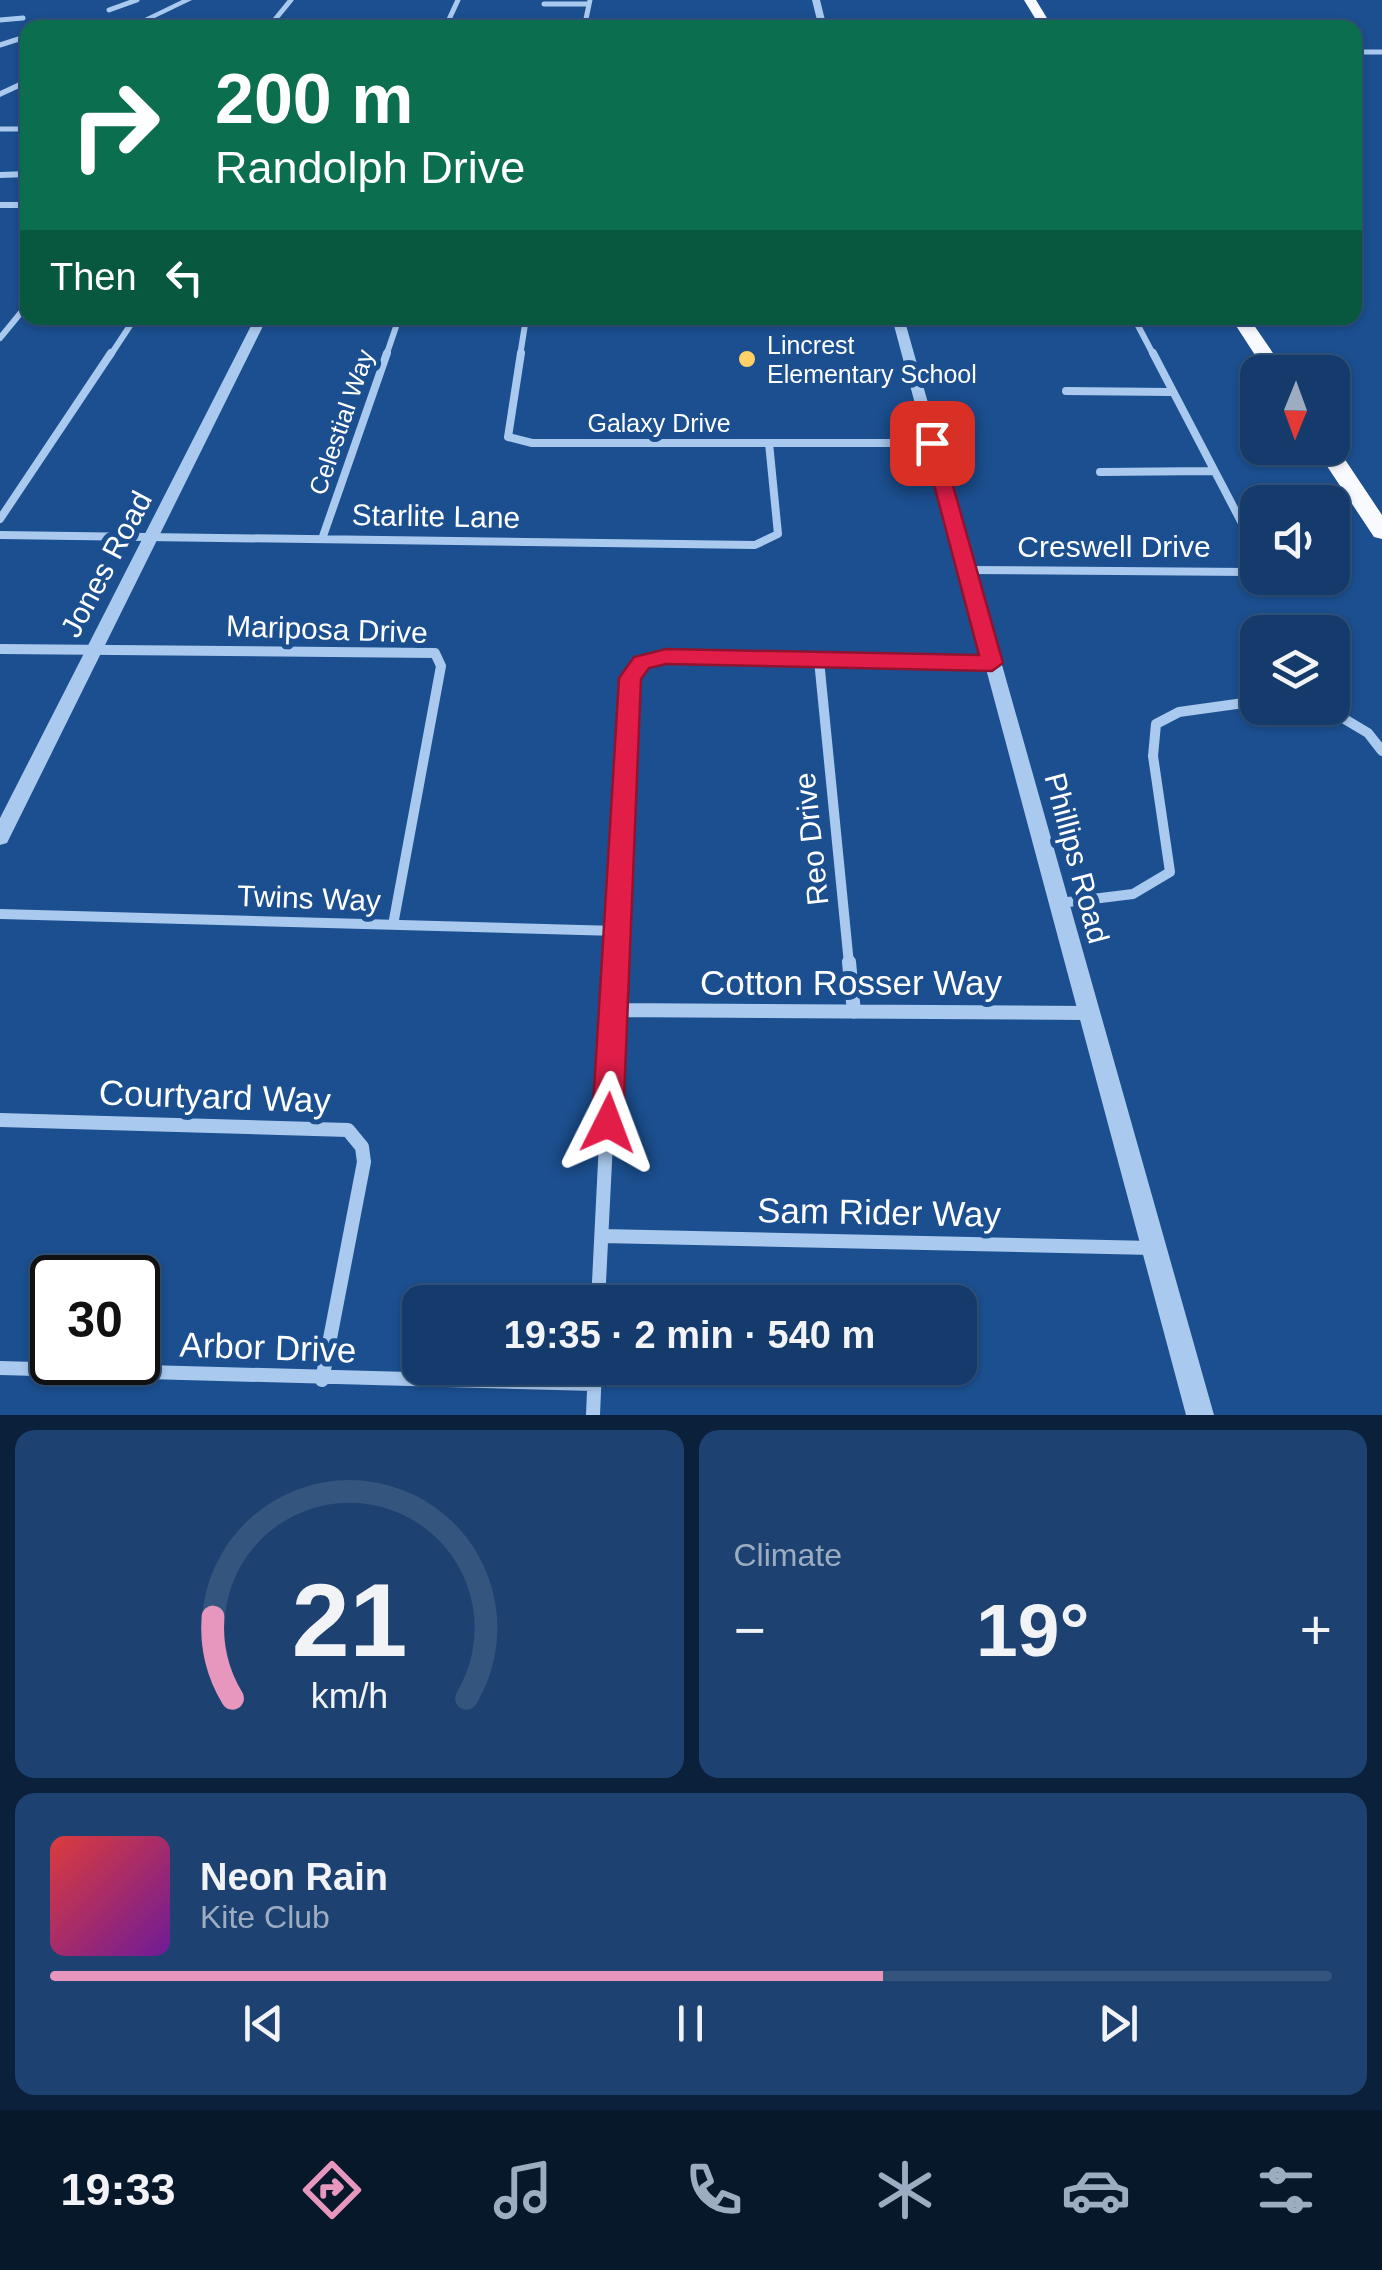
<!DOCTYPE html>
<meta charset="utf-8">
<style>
:root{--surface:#143b6b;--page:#1d4271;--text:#f1f3f6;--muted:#9dadc1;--line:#33557e;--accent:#e797bd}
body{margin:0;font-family:Arial,sans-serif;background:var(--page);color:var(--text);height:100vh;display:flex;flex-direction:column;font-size:38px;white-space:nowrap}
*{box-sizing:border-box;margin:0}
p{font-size:32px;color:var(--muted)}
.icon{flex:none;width:55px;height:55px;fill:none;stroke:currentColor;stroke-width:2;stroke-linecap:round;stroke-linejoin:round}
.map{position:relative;height:1415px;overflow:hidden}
.panel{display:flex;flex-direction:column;gap:15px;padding:15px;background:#0b203b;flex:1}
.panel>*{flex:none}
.guide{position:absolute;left:20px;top:20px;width:1342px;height:305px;border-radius:20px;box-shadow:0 2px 8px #0004,0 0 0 2px var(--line);background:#0b6e4f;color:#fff;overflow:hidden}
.needle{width:65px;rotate:181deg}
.tools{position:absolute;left:1240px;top:355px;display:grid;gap:20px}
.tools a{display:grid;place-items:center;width:110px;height:110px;border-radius:20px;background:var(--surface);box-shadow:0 2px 8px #0004,0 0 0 2px var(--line);font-size:50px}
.speed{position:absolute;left:30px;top:1255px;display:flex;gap:20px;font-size:50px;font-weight:700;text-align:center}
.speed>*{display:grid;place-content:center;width:130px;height:130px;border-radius:50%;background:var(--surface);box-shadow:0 2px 8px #0004,0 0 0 2px var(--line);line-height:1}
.speed .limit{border:5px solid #111;border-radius:15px;background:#fff;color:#111}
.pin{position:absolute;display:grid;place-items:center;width:85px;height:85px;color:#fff;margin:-42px;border-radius:20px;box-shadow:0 5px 15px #0006}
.me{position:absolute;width:110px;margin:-55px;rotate:3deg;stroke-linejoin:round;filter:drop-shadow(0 0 8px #0008)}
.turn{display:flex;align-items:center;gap:35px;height:210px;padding:0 30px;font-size:45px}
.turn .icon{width:130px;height:130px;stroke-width:2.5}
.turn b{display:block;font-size:70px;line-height:85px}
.then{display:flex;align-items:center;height:95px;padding:0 30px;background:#0003;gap:20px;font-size:38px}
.big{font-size:75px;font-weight:700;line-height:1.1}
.panel .tile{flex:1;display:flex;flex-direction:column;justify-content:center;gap:15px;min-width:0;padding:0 35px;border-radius:20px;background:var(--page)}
.panel .dial{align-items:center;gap:0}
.dial svg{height:260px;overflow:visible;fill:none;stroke:var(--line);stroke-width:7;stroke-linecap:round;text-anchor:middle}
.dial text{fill:var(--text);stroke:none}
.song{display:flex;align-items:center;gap:30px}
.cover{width:120px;height:120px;border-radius:15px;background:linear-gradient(135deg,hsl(0 70% 55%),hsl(280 70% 35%))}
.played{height:10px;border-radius:5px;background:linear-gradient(90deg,var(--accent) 65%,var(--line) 65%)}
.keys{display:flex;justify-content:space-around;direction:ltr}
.heat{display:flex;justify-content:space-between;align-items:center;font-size:55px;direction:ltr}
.panel .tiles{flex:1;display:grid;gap:15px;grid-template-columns:1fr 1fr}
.tile:last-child{grid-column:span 2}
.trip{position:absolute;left:402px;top:1285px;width:575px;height:100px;border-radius:20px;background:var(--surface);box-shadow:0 2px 8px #0004,0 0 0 2px var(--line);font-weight:700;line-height:100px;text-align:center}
.tabs{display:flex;height:160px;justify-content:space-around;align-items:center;background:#08182b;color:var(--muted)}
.tabs .icon{width:70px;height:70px}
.tabs .active{color:var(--accent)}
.tabs b{font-size:45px;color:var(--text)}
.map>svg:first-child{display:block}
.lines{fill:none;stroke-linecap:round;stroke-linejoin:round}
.minor-far4{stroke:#a9c9ee;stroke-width:5}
.minor-far3{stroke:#a9c9ee;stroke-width:6}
.minor-far2{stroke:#a9c9ee;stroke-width:8}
.minor-far1{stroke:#a9c9ee;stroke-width:10}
.minor{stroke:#a9c9ee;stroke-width:14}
.tertiary{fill:#a9c9ee;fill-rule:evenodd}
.trunk{fill:#f8faff;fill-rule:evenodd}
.route{fill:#e11d48;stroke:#92132f;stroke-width:2.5}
.poi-dot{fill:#ffd166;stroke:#1b4f8f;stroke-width:4}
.labels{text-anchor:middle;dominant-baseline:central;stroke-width:10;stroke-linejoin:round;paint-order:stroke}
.far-poi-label{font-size:25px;fill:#fff;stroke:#1b4f8f;text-anchor:start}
.far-street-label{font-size:25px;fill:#fff;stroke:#1b4f8f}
.street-label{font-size:30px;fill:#fff;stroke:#1b4f8f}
.near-street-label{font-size:35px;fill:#fff;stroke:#1b4f8f}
</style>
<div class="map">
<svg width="1382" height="1415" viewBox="0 0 1382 1415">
<rect width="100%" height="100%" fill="#1b4f8f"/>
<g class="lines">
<path class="minor-far4" d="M544,4H589
M109,10L137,0
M0,20L23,18
M71,28H82
M268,28L291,0
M445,28L458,0
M584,28L590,0
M0,45L28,36
M1355,52H1382
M0,129H28"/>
<path class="minor-far3" d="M0,175L28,174
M1134,318L1154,356
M1032,322H1137
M0,338L28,304
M110,356L135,318
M386,356L399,318
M520,356L526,318"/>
<path class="minor-far2" d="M521,353L508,437L532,443H932
M1153,353L1258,554
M1066,391L1170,392
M1100,472L1213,471
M0,519L111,353
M0,535L755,545L778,534L769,443
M322,539L387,353
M967,570L1250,572L1258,564"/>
<path class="minor-far1" d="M0,649L435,653L441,666L393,925
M819,660L849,964
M1326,708L1368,733L1382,751
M1060,903L1133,894L1170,872L1153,756L1156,724L1179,712L1258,701
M0,914L617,931
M615,964L630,678L641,663L666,656L992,663"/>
<path class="minor" d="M849,962L854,1012
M613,1010L1088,1013
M0,1120L348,1130L362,1147L364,1162L322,1380
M602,1236L1153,1248
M598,1302L615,962
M0,1368L594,1384
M593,1415L595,1368"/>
<path class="tertiary" d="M182,0H192L134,28H124Z
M812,0H820L827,28H819Z
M28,78V84L0,97V91Z
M0,202H28V208H0Z
M255,318H267L7,843L0,845V818Z
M892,318H904L1214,1415H1186Z"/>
<path class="trunk" d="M1024,0H1036L1053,28H1041Z
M1231,318H1249L1286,372H1266Z
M1334,443L1382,515V539L1374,537L1315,448H1332Z"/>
</g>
<path class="route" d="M932,437L941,443L1003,663L992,671L666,664L649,668L641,679L623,1123L618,1134L608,1138L597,1134L592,1123L619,678L634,657L666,649L979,655L923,443Z"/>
<circle class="poi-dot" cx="747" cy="359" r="10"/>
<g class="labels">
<g class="far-poi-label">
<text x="767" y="345">Lincrest<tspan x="767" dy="29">Elementary School</tspan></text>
</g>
<g class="far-street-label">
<text transform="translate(341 422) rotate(-71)">Celestial Way</text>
<text x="659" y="423">Galaxy Drive</text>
</g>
<g class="street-label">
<text transform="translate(436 516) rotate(1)">Starlite Lane</text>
<text x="1114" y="546">Creswell Drive</text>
<text transform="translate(106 564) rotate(-62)">Jones Road</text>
<text transform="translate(327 629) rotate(2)">Mariposa Drive</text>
<text transform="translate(811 839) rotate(-96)">Reo Drive</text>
<text transform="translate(1077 858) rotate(75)">Phillips Road</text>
<text transform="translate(309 898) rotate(2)">Twins Way</text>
</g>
<g class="near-street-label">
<text x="851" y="982">Cotton Rosser Way</text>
<text transform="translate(215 1096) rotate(2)">Courtyard Way</text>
<text transform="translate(879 1212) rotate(1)">Sam Rider Way</text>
<text transform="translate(268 1347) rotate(2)">Arbor Drive</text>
</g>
</g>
</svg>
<div class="tools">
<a><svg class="needle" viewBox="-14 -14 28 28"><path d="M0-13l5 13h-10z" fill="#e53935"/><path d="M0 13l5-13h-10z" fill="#9dadc1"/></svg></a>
<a><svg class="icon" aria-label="sound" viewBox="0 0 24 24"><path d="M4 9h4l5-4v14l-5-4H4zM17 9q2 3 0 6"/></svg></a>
<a><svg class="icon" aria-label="layers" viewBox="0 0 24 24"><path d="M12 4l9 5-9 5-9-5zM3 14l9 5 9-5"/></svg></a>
</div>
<div class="speed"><div class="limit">30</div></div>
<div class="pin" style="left:932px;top:443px;background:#d93025"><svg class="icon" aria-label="arrive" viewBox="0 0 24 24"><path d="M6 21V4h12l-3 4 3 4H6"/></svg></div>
<svg class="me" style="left:608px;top:1123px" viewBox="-20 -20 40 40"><path d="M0-17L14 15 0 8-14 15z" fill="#e11d48" stroke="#fff" stroke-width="4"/></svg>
<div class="trip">19:35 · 2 min · 540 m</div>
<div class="guide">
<div class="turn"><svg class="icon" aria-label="right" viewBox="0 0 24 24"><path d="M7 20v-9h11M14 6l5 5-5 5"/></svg><div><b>200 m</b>Randolph Drive</div></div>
<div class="then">Then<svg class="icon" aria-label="left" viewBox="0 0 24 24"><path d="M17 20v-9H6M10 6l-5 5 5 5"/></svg></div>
</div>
</div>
<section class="panel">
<div class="tiles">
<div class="tile dial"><svg viewBox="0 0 100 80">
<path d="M14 69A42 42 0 1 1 86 69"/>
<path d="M14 69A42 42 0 0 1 8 44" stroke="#e797bd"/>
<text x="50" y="56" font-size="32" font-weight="700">21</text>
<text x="50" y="72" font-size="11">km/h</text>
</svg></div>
<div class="tile"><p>Climate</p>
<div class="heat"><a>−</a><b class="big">19°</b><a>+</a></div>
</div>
<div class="tile">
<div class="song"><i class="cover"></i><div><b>Neon Rain</b><p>Kite Club</p></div></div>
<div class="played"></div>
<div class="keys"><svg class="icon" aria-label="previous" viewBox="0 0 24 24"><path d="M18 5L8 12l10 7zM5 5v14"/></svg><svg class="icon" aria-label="pause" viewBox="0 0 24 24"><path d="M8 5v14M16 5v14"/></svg><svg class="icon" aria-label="next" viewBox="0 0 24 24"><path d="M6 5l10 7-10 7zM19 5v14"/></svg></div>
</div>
</div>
</section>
<nav class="tabs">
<b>19:33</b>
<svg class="icon active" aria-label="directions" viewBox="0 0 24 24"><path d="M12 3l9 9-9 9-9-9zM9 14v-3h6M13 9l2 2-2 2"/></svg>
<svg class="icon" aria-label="music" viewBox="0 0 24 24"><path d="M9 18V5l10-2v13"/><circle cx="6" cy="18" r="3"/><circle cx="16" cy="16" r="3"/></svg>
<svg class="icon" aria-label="phone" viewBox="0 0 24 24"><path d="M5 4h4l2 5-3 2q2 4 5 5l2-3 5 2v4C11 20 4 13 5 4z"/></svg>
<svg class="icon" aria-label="climate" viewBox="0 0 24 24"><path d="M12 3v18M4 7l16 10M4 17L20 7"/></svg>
<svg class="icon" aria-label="car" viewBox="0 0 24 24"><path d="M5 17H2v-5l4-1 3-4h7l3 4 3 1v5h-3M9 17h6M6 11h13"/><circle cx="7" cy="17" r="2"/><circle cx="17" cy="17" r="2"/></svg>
<svg class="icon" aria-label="filters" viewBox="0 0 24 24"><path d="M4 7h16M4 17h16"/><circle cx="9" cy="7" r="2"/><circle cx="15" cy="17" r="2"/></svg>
</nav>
